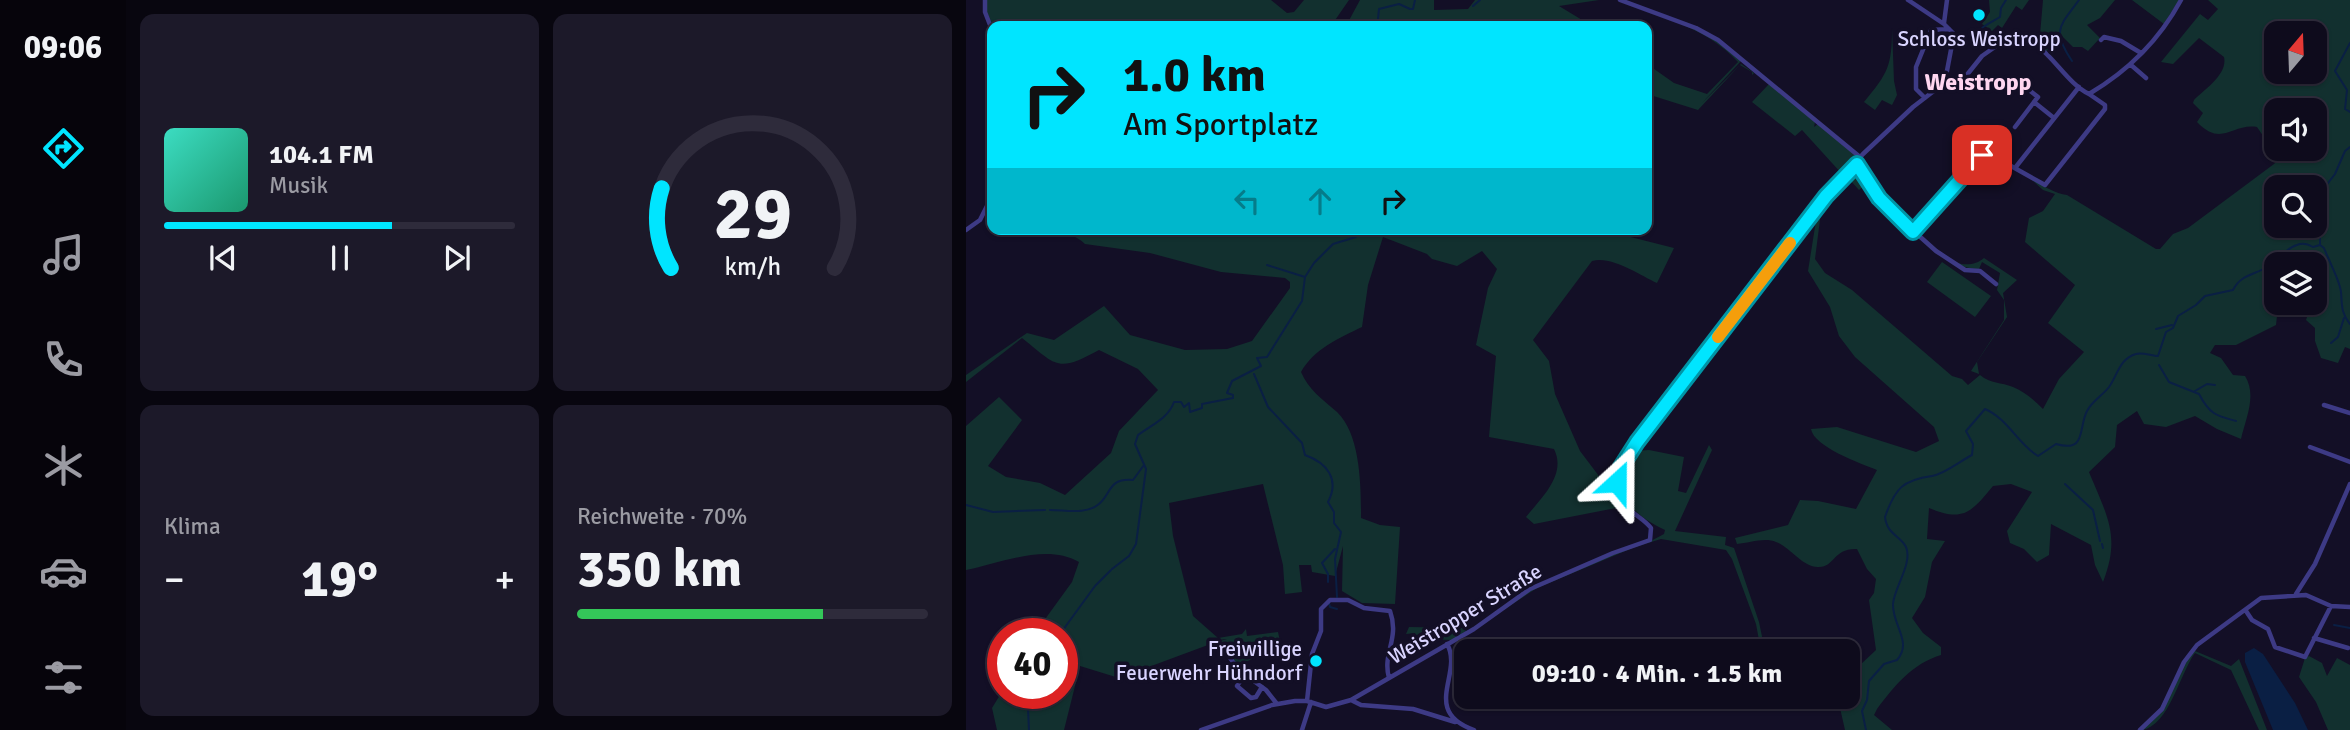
<!DOCTYPE html>
<html lang="de">
<meta charset="utf-8">
<style>
:root{--surface:#0e0b1c;--page:#1c1929;--text:#f1f3f6;--muted:#9b9ba3;--line:#2e2b3b;--accent:#00e5ff}
body{margin:0;font-family:Signika,sans-serif;background:var(--page);color:var(--text);height:100vh;display:flex;flex-direction:column;font-size:26px;white-space:nowrap}
*{box-sizing:border-box;margin:0}
p{font-size:23px;color:var(--muted)}
.icon{flex:none;width:38px;height:38px;fill:none;stroke:currentColor;stroke-width:2;stroke-linecap:round;stroke-linejoin:round}
.map{position:relative;flex:1;overflow:hidden}
.drawer{display:flex;flex-direction:column;gap:14px;padding:14px;background:#08060f;width:840px}
.drawer>*{flex:none}
.top-card{position:absolute;left:21px;top:21px;width:665px;height:214px;border-radius:14px;box-shadow:0 2px 5px #0004,0 0 0 2px var(--line);background:#00e5ff;color:#111;overflow:hidden}
.needle{width:46px;rotate:19deg}
.controls{position:absolute;left:1298px;top:21px;display:grid;gap:14px}
.controls a{display:grid;place-items:center;width:63px;height:63px;border-radius:14px;background:var(--surface);box-shadow:0 2px 5px #0004,0 0 0 2px var(--line);font-size:35px}
.speed{position:absolute;left:21px;top:618px;display:flex;gap:14px;font-size:35px;font-weight:700;text-align:center}
.speed>*{display:grid;place-content:center;width:91px;height:91px;border-radius:50%;background:var(--surface);box-shadow:0 2px 5px #0004,0 0 0 2px var(--line);line-height:1}
.speed .limit{border:10px solid #d22;background:#fff;color:#111}
.pin{position:absolute;display:grid;place-items:center;width:60px;height:60px;color:#fff;margin:-30px;border-radius:14px;box-shadow:0 4px 10px #0006}
.me{position:absolute;width:77px;margin:-38px;rotate:24deg;stroke-linejoin:round;filter:drop-shadow(0 0 5px #0008)}
.turn{display:flex;align-items:center;gap:24px;height:147px;padding:0 21px;font-size:32px}
.turn .icon{width:91px;height:91px;stroke-width:2.5}
.turn b{display:block;font-size:49px;line-height:60px}
.lanes{display:flex;align-items:center;height:66px;padding:0 21px;background:#0003;justify-content:center;gap:35px;direction:ltr}
.lanes .off{opacity:.35}
.big{font-size:52px;font-weight:800;line-height:1.1}
.drawer .card{flex:1;display:flex;flex-direction:column;justify-content:center;gap:10px;min-width:0;padding:0 24px;border-radius:14px;background:var(--page)}
.drawer .dial{align-items:center;gap:0}
.dial svg{height:182px;overflow:visible;fill:none;stroke:var(--line);stroke-width:7;stroke-linecap:round;text-anchor:middle}
.dial text{fill:var(--text);stroke:none}
.song{display:flex;align-items:center;gap:21px}
.cover{width:84px;height:84px;border-radius:10px;background:linear-gradient(135deg,hsl(170 70% 55%),hsl(160 70% 35%))}
.played{height:7px;border-radius:4px;background:linear-gradient(90deg,var(--accent) 65%,var(--line) 65%)}
.keys{display:flex;justify-content:space-around;direction:ltr}
.heat{display:flex;justify-content:space-between;align-items:center;font-size:38px;direction:ltr}
.charge{height:10px;border-radius:5px;background:linear-gradient(90deg,#34c759 70%,var(--line) 0)}
.drawer .tiles{flex:1;display:grid;gap:14px;grid-template-columns:repeat(2,1fr)}
.trip{position:absolute;left:488px;top:639px;width:406px;height:70px;border-radius:14px;background:var(--surface);box-shadow:0 2px 5px #0004,0 0 0 2px var(--line);font-weight:800;line-height:70px;text-align:center}
main{display:flex;flex:1;min-height:0}
.tab-bar{display:flex;flex-direction:column;width:126px;justify-content:space-around;align-items:center;background:#06040b;color:var(--muted)}
.tab-bar .icon{width:49px;height:49px}
.tab-bar .active{color:var(--accent)}
.tab-bar b{font-size:32px;color:var(--text)}
.map>svg:first-child{display:block}
.green{fill:#12302f;fill-rule:evenodd}
.water{fill:#0a1f44}
.lines{fill:none;stroke-linecap:round;stroke-linejoin:round}
.stream{stroke:#0a1f44;stroke-width:2}
.minor{stroke:#3d3a85;stroke-width:4.5}
.route-casing{stroke:#0095a6;stroke-width:18}
.route{stroke:#00e5ff;stroke-width:12}
.slow{stroke:#f59e0b;stroke-width:12}
.poi-dot{fill:#00e5ff;stroke:#130f26;stroke-width:2.5}
.labels{text-anchor:middle;dominant-baseline:central;stroke-width:7;stroke-linejoin:round;paint-order:stroke}
.poi-label{font-size:21px;fill:#d9d4ff;stroke:#130f26}
.street-label{font-size:21px;fill:#d9d4ff;stroke:#130f26}
.quarter-label{font-size:24px;font-weight:bold;fill:#ffd6f0;stroke:#130f26}
</style>
<main>
<nav class="tab-bar">
<b>09:06</b>
<svg class="icon active" aria-label="directions" viewBox="0 0 24 24"><path d="M12 3l9 9-9 9-9-9zM9 14v-3h6M13 9l2 2-2 2"/></svg>
<svg class="icon" aria-label="music" viewBox="0 0 24 24"><path d="M9 18V5l10-2v13"/><circle cx="6" cy="18" r="3"/><circle cx="16" cy="16" r="3"/></svg>
<svg class="icon" aria-label="phone" viewBox="0 0 24 24"><path d="M5 4h4l2 5-3 2q2 4 5 5l2-3 5 2v4C11 20 4 13 5 4z"/></svg>
<svg class="icon" aria-label="climate" viewBox="0 0 24 24"><path d="M12 3v18M4 7l16 10M4 17L20 7"/></svg>
<svg class="icon" aria-label="car" viewBox="0 0 24 24"><path d="M5 17H2v-5l4-1 3-4h7l3 4 3 1v5h-3M9 17h6M6 11h13"/><circle cx="7" cy="17" r="2"/><circle cx="17" cy="17" r="2"/></svg>
<svg class="icon" aria-label="filters" viewBox="0 0 24 24"><path d="M4 7h16M4 17h16"/><circle cx="9" cy="7" r="2"/><circle cx="15" cy="17" r="2"/></svg>
</nav>
<section class="drawer">
<div class="tiles">
<div class="card">
<div class="song"><i class="cover"></i><div><b>104.1 FM</b><p>Musik</p></div></div>
<div class="played"></div>
<div class="keys"><svg class="icon" aria-label="previous" viewBox="0 0 24 24"><path d="M18 5L8 12l10 7zM5 5v14"/></svg><svg class="icon" aria-label="pause" viewBox="0 0 24 24"><path d="M8 5v14M16 5v14"/></svg><svg class="icon" aria-label="next" viewBox="0 0 24 24"><path d="M6 5l10 7-10 7zM19 5v14"/></svg></div>
</div>
<div class="card dial"><svg viewBox="0 0 100 80">
<path d="M14 69A42 42 0 1 1 86 69"/>
<path d="M14 69A42 42 0 0 1 10 34" stroke="#00e5ff"/>
<text x="50" y="56" font-size="32" font-weight="700">29</text>
<text x="50" y="72" font-size="11">km/h</text>
</svg></div>
<div class="card"><p>Klima</p>
<div class="heat"><a>−</a><b class="big">19°</b><a>+</a></div>
</div>
<div class="card"><p>Reichweite · 70%</p><b class="big">350 km</b><div class="charge"></div></div>
</div>
</section>
<div class="map">
<svg width="1384" height="730" viewBox="0 0 1384 730">
<rect width="100%" height="100%" fill="#130f26"/>
<path class="green" d="M21,0H305L321,13L328,12L338,0H383L365,26H27L21,12Z
M394,0H468V10L502,9L509,0H633L593,6L626,26H380Z
M650,0L729,29L746,38L775,61L736,103L775,64L788,73L786,75V72L774,65L732,110L681,94V64L708,83L741,94L772,62C741,27 691,16 650,0Z
M1023,0H1063L1056,10L1050,6L1036,28L1032,25L1026,31L1016,24L1024,12Z
M1077,0H1149L1134,18L1121,25L1134,38L1122,51L1116,47H1107L1092,32V37L1080,52L1069,44L1074,35Z
M1166,0H1213L1198,24Z
M1242,0H1384V349L1379,347L1372,363L1355,358L1349,341V328L1340,320L1346,303H1349V264H1311V303H1324L1312,307L1310,325L1270,345H1249L1244,353L1255,358L1267,375L1279,376C1291,395 1280,418 1275,439L1251,429L1229,416L1200,427L1178,424L1171,411L1151,425L1149,447L1123,472C1141,516 1155,536 1137,582L1129,565L1125,545L1085,524L1083,555L1071,562L1058,549L1044,543L1041,531L1066,492L1045,484L1027,486C1005,513 997,522 963,508L961,539L979,541L966,562L959,597L946,618L957,633L975,647V655C946,664 929,685 911,709L908,715L926,730H879L874,708L877,697L882,696L893,666L910,650L903,600L908,593L910,579L901,569L891,549C867,548 869,567 853,567C837,568 824,547 810,542C799,537 783,543 771,544L769,538L822,525L834,500L852,501L890,509L911,470C894,463 848,447 845,429L871,427L950,452L973,441L968,427L889,357L873,336L864,307L842,271L852,208L874,180L887,168L892,167L902,182L893,190L883,179H877L856,204L849,259L859,273L886,290L986,376L996,379L1002,385L1014,375C1025,384 1035,382 1047,387C1059,392 1068,400 1077,409L1093,379L1118,352L1082,323L1109,285L1059,242L1063,218L1077,211L1089,194L1077,190L1066,180L1025,155H1021L953,231C961,252 998,276 1018,258L1051,280L1037,293L1041,317L1011,362L1013,374L1005,371L1038,320V300L1031,290L1034,273L1016,262L1013,269C987,269 970,250 951,234L950,231L1019,154C1042,154 1073,192 1101,195L1190,249H1194L1207,234L1222,228L1308,164L1313,159L1291,127C1266,123 1256,148 1231,122L1237,113L1227,103L1228,100C1239,89 1262,74 1258,57L1233,38L1207,64L1195,62L1234,14L1242,20L1252,9ZM1311,33H1349V72H1311ZM1311,110H1349V149H1311ZM1311,187H1349V226H1311Z
M926,28L928,81L931,95L926,105L916,100L909,110L898,102C922,73 926,66 926,28Z
M803,84L849,122L848,127L852,124L891,157L876,174L836,130L829,136L786,102Z
M43,229H633L708,248L691,283C674,275 645,255 626,261L567,340L583,361L589,394L614,451L639,484L650,473L647,487L655,507L568,524L560,517C575,498 601,475 588,449L523,437L530,356L510,345L522,288L531,269L516,251L491,266L466,259L461,254L417,237L402,285L396,327C373,338 348,349 335,372C342,389 357,400 371,412C395,435 395,487 395,518L414,525L434,527L429,604L396,603L376,591L377,546L369,576L346,572L345,565H333L336,592L319,594L317,565L297,484L203,503L207,536L227,616L252,638L276,634L280,629L281,636L312,632L315,646L273,665L269,664L254,641L261,639L252,640L250,638V642L153,678L114,666L98,730H31L26,708L37,690V693H96V634L69,633L106,582L113,562C80,543 35,563 0,570V426L33,397L56,420L22,466L40,477L74,483L99,495L145,453L153,431L192,390L172,369L133,350C91,373 91,366 56,338L0,382V375L61,333L88,340L138,306L164,335L219,350L261,349L286,341L324,288V282L319,278L255,272L184,253L119,244C105,228 67,230 48,232Z
M976,262L1025,296L1009,317L961,282Z
M743,445L746,450L709,531L760,537L759,545L768,548L793,622L799,651L796,643L795,651L790,624L766,559L760,550L695,539L669,547L571,588L485,644L570,587L655,550L681,543L698,534L699,530C661,512 643,489 669,451L683,450L718,457L712,491L720,493Z
M443,627L504,628L487,640L450,639L449,633L440,634Z
M1229,651L1265,666L1273,659L1301,730H1293L1265,670L1229,653C1214,673 1203,726 1176,730L1188,719L1219,663Z
M1343,656L1356,663L1361,676L1371,658L1384,665V730H1362L1350,702L1333,677L1339,658Z"/>
<path class="water" d="M1288,648L1297,654L1329,703L1342,730H1307L1279,662V653Z"/>
<g class="lines">
<path class="stream" d="M507,6L514,0
M419,26L412,19L413,9L433,4L444,9H447L449,0
M1384,43L1369,71L1381,90L1379,109L1384,112
M1008,45C1010,27 1021,25 1034,17L1035,8L1040,0
M1106,61C1085,30 1094,26 1113,0
M1349,200L1369,174L1379,151L1384,147
M1354,245L1358,248C1362,259 1374,281 1375,292C1376,305 1375,313 1384,324
M301,265L339,277
M1190,329L1206,325
M1365,343L1372,337L1378,318
M1193,365L1203,382L1233,394C1244,415 1251,416 1270,421
M288,374L302,407L336,443L339,455C361,463 374,479 362,502L368,512V523L375,532L369,559L371,597
M1229,391L1241,384L1249,385
M1099,484L1127,510L1134,541
M0,505L27,512L79,510
M84,510C100,510 120,515 133,504C146,493 142,478 167,480L178,465
M1136,544L1137,548
M146,569L163,556L170,544L180,469L169,444L172,435C185,425 202,419 208,402H215L218,407L223,403L224,412L236,408V404L267,398V395L261,393L266,381L295,366L291,358L301,357L336,301L339,277L348,263L367,244L390,237L391,229
M362,582V574L356,563L369,549
M363,603L364,607L371,609
M1368,625L1384,628
M94,634L129,586L145,570
M63,730L62,708L69,703L73,693
M900,730L896,711L901,700L903,681L918,664L931,660C947,642 926,625 927,604C928,588 947,563 940,547C935,536 921,535 919,517C929,488 937,480 966,476C979,474 994,461 1006,455L1007,444L1000,431L1019,409C1041,418 1053,445 1072,456L1090,444C1121,453 1112,428 1121,411C1126,401 1136,396 1143,387C1151,376 1154,358 1170,354C1176,352 1186,356 1192,356L1200,332L1207,328L1212,316L1230,305L1239,296L1267,290C1275,274 1289,275 1303,266C1312,260 1320,248 1331,245C1337,242 1342,244 1347,247L1354,245V237L1345,226"/>
<path class="minor" d="M19,0V12L26,30
M654,0L730,28L752,40L894,157
M942,0L978,24L988,34L980,76L982,84
M978,23L981,0
M1135,40L1138,37L1155,41L1175,53
M1165,65L1180,78
M1051,84L1053,82L1072,97L1068,102
M959,98L950,89V67L965,30L983,29
M1049,127L1068,102L1088,118
M891,164L922,208L970,251L999,270L1014,271L1030,284
M1049,168L1113,87
M0,230L14,220L26,196
M947,232L1020,152L1079,185L1139,109V105L1123,94
M1358,405L1384,413
M1344,447L1384,462
M1330,594L1349,564L1384,484
M1280,611L1286,620L1302,629L1309,647L1339,657L1365,606
M1348,638L1382,648
M252,642L273,670L300,690L311,704
M481,644C498,673 454,711 508,730
M278,675L271,686L285,698L290,697L296,687
M385,700L395,705L447,709L489,722
M341,701L346,654L355,631V609L364,600H382L398,608L424,611C434,639 416,653 423,678
M235,730L306,705L329,701H341L360,707L385,700L508,629L564,589L647,553L684,540L685,528C679,520 670,516 663,509C642,485 655,464 671,442L860,196L897,154L947,107L973,87L996,81L1016,56L1046,35C1080,38 1095,80 1123,94C1162,71 1194,39 1215,0
M336,730L345,702
M1174,730L1196,709L1218,662L1231,645L1295,598L1340,595L1365,606L1384,607"/>
</g>
<g class="lines">
<g class="route-casing">
<path id="route" d="M651,482L655,467L671,442L860,196L891,164L913,198L947,232L1016,155"/>
</g>
<use href="#route" class="route"/>
<path class="slow" d="M752,337L824,243"/>
</g>
<g class="poi-dot">
<circle cx="1013" cy="15" r="7"/>
<circle cx="350" cy="661" r="7"/>
</g>
<g class="labels">
<g class="poi-label">
<text x="1013" y="39">Schloss Weistropp</text>
<text x="336" y="649" text-anchor="end">Freiwillige<tspan x="336" dy="24">Feuerwehr Hühndorf</tspan></text>
</g>
<g class="street-label">
<text transform="translate(499 614) rotate(-31)">Weistropper Straße</text>
</g>
<g class="quarter-label">
<text x="1012" y="82">Weistropp</text>
</g>
</g>
</svg>
<div class="controls">
<a><svg class="needle" viewBox="-14 -14 28 28"><path d="M0-13l5 13h-10z" fill="#e53935"/><path d="M0 13l5-13h-10z" fill="#9b9ba3"/></svg></a>
<a><svg class="icon" aria-label="sound" viewBox="0 0 24 24"><path d="M4 9h4l5-4v14l-5-4H4zM17 9q2 3 0 6"/></svg></a>
<a><svg class="icon" aria-label="search" viewBox="0 0 24 24"><circle cx="10" cy="10" r="6"/><path d="M15 15l6 6"/></svg></a>
<a><svg class="icon" aria-label="layers" viewBox="0 0 24 24"><path d="M12 4l9 5-9 5-9-5zM3 14l9 5 9-5"/></svg></a>
</div>
<div class="speed"><div class="limit">40</div></div>
<div class="pin" style="left:1016px;top:155px;background:#d93025"><svg class="icon" aria-label="arrive" viewBox="0 0 24 24"><path d="M6 21V4h12l-3 4 3 4H6"/></svg></div>
<svg class="me" style="left:651px;top:482px" viewBox="-20 -20 40 40"><path d="M0-17L14 15 0 8-14 15z" fill="#00e5ff" stroke="#fff" stroke-width="4"/></svg>
<div class="trip">09:10 · 4 Min. · 1.5 km</div>
<div class="top-card">
<div class="turn"><svg class="icon" aria-label="right" viewBox="0 0 24 24"><path d="M7 20v-9h11M14 6l5 5-5 5"/></svg><div><b>1.0 km</b>Am Sportplatz</div></div>
<div class="lanes"><svg class="icon off" aria-label="left" viewBox="0 0 24 24"><path d="M17 20v-9H6M10 6l-5 5 5 5"/></svg><svg class="icon off" aria-label="ahead" viewBox="0 0 24 24"><path d="M12 20V5M6 11l6-6 6 6"/></svg><svg class="icon" aria-label="right" viewBox="0 0 24 24"><path d="M7 20v-9h11M14 6l5 5-5 5"/></svg></div>
</div>
</div>
</main>
